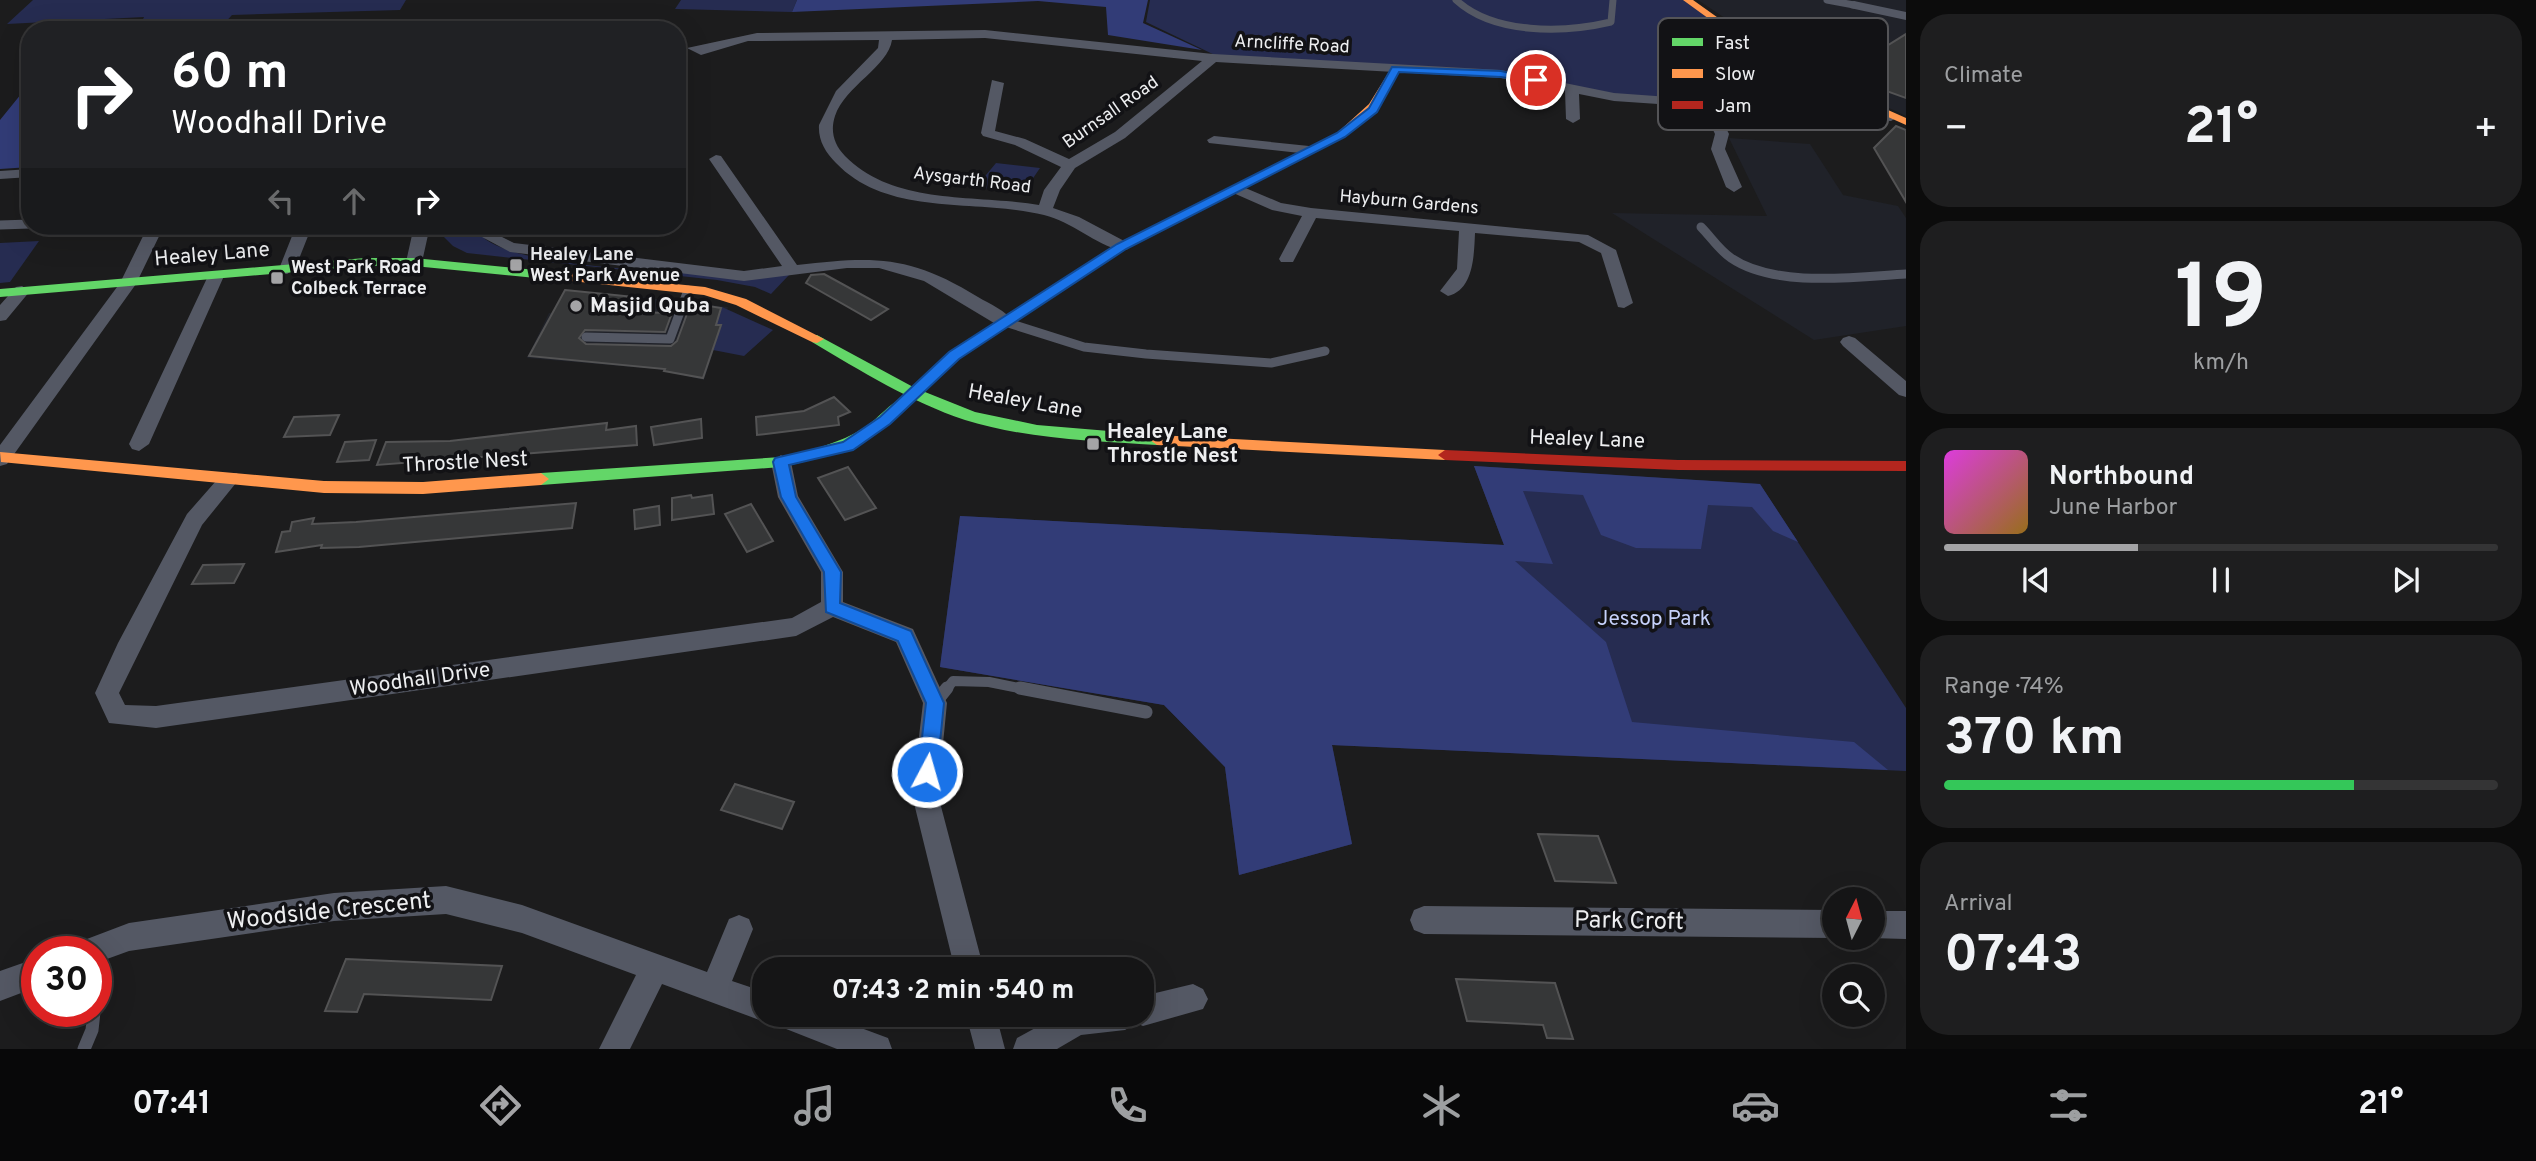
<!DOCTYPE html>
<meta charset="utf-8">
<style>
:root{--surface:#151516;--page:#1e1e1f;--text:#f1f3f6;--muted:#9d9fa1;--line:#343435;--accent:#a4a4a6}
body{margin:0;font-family:Overpass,sans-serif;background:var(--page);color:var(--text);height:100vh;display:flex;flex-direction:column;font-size:26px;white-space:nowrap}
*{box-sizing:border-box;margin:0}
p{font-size:23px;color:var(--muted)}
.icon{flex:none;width:38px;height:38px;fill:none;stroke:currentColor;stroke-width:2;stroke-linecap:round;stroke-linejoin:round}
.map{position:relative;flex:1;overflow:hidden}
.panel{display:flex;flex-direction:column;gap:14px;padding:14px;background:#0c0c0c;width:630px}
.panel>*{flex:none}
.top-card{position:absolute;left:21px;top:21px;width:665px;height:214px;border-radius:28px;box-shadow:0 7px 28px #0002,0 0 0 2px var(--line);background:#202124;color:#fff;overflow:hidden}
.needle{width:46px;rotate:6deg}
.fabs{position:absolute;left:1822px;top:887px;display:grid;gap:14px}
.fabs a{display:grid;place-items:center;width:63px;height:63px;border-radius:50%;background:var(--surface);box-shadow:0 7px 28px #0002,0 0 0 2px var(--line);font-size:35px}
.speed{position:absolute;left:21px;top:936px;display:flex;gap:14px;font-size:35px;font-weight:700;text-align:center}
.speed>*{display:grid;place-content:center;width:91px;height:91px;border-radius:50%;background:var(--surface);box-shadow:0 7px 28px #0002,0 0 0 2px var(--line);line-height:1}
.speed .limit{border:10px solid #d22;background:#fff;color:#111}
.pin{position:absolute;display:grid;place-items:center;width:60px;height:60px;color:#fff;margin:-30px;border:4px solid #fff;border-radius:50%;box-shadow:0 2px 7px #0007}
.me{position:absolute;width:77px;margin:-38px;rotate:6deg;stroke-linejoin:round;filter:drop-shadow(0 0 5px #0008)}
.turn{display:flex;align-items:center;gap:24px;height:147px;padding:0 35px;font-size:32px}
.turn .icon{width:91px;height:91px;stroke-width:2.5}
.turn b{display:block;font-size:49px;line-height:60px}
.lanes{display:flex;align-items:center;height:66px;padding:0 35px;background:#0003;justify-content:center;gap:35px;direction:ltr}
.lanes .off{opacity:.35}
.big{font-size:52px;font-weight:700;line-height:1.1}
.panel .card{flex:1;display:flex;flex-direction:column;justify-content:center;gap:10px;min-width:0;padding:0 24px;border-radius:28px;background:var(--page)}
.panel .dial{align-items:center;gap:0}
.dial b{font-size:91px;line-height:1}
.song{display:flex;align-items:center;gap:21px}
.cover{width:84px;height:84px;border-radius:10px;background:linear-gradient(135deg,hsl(300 70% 55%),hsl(40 70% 35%))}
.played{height:7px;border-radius:4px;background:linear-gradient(90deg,var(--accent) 35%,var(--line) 35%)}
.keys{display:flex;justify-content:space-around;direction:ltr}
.heat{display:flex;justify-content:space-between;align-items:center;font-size:38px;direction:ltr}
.charge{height:10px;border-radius:5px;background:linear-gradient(90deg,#34c759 74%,var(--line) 0)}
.trip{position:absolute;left:752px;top:957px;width:402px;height:70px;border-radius:28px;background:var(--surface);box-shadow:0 7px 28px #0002,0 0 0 2px var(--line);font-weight:700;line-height:70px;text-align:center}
.dock{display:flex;height:112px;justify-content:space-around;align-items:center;background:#080809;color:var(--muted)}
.dock .icon{width:49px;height:49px}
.dock .current{color:var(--accent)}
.dock b{font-size:32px;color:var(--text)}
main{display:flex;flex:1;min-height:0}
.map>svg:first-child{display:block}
.built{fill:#202229}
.green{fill:#262c51}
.forest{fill:#323c77}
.building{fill:#363738;stroke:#535354;stroke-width:2}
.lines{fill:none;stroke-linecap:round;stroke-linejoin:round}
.lane-far3{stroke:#545864;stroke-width:7}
.lane-far2{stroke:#545864;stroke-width:9}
.lane-far1{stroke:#545864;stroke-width:10}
.lane{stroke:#545864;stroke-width:13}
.street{fill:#545864;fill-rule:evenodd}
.fast{fill:#63d668;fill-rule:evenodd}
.slow{fill:#ff974d;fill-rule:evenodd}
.jam{fill:#b3261e;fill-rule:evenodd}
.route{fill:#1a73e8;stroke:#114b97;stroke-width:2}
.poi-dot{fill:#a4a4a6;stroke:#121215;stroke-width:2.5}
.labels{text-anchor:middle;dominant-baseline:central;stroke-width:7;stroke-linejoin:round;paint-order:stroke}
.far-street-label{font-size:18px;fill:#edeef0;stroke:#121215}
.far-poi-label{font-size:18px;font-weight:bold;fill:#edeef0;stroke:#121215;text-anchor:start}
.street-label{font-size:21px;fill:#edeef0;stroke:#121215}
.poi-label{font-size:21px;font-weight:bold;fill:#edeef0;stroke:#121215;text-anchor:start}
.park-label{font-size:21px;fill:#c7d2fb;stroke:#121215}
.near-street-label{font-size:24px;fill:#edeef0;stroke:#121215}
.key{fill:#121215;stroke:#545457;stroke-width:2}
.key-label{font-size:19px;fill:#edeef0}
</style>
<main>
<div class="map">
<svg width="1906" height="1049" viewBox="0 0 1906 1049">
<rect width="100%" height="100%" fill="#1c1c1d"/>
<path class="built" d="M1698,0H1906V116L1791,62Z
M1729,138L1810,144L1843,195L1898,206L1906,218V326L1814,340L1612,213L1767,216Z
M603,293L728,307L704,380L657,369L527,358L549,313L573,314L596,309Z"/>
<path class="green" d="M33,0H406L400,10L232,15L221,27L138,30L144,17L7,24Z
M681,0H797L792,12L675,9Z
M1150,0H1687L1777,64L1891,117L1663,102L1536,80L1221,58L1146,22Z
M996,163L1040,168L1023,193L976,187Z
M440,226H481L485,239C534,274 722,272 789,275L771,294L755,287L717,280L467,253L453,246L442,235Z
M39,241L10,282L0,283V243Z
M722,307L773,330L744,356L713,350L721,326L716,325Z
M1474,466L1760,484L1906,708V771L1332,745L1352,844L1239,875L1225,767L1164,705L940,667L960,516L1504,545Z"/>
<path class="forest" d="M797,0H1148L1143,23L1202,50L1108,35L1106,7L1038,1L792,12Z
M30,83V167L0,169V120Z
M1474,466L1760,484L1798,542L1773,531L1752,507L1708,505L1701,549L1636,548L1601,535L1583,495L1523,491L1553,564L1515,561L1606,642L1632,722L1854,742L1888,770L1332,745L1352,844L1239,875L1225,767L1164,705L940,667L960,516L1504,545Z"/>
<path class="building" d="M1906,34V98L1800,60L1833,38L1877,52Z
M1896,126L1906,130V202L1874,148Z
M824,274L888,309L871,320L806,283L811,275Z
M565,290L635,297L627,312L672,313L665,332L585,330L579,338L586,344L671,346L677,341L691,303L721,308L716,325H721L703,378L664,371L665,369L529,356Z
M834,397L850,412L838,417L839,425L757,435L756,417L804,411Z
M339,415L330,435L284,437L294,417Z
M701,419L702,438L654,445L651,427Z
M607,423L606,430L636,426L637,445L377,465L386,442L450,441Z
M376,440L369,460L337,462L345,442Z
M848,467L876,508L845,520L818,478Z
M691,495L692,498L712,495L714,514L672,520V498Z
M576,503L572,528L359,547L321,548L322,545L276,552L282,532L290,531L292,522L314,518L312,524L356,522Z
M751,504L773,541L747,552L725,514Z
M659,506L660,525L635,529L634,510Z
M244,564L234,583L192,584L203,565Z
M735,784L794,802L782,829L721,810Z
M1538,834L1598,836L1616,883L1555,881Z
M346,959L502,966L491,1000L364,994L357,1012L325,1011Z
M1456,979L1555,983L1573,1039L1547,1038L1543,1025L1467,1021Z"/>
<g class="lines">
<path class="lane-far3" d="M1456,0C1494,35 1564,33 1611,22L1613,0
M1827,0L1854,5"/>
<path class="lane-far2" d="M0,225L30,224
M1701,227C1711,237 1719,250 1731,258C1775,288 1855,277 1906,274
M1005,322L1084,347L1146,354L1271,363L1325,351
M586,337L670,339L688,290"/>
<path class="lane-far1" d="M946,690L953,681L989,682L1029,690"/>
<path class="lane" d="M1020,688L1146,712
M935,703L947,688
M96,994L101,950
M84,1049L92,1030L94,1012"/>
<path class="street" d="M1854,1L1906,12V20L1850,8V2Z
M563,19L569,23L568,30H556L557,23Z
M461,25L465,26L467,30H455Z
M985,30L1213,54L1501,70L1614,93L1891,113L1898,117L1891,121L1716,108L1729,134L1725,149L1742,187L1734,192L1726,187L1711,149L1715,134L1702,107L1614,101L1579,94L1580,119L1573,123L1566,119L1565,91L1501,78L1216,62L1125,138L1075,168L1060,190L1053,208L1079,217L1128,243V249L1122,251C1095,244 1072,222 1044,215C976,198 889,218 836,163C825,152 818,140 819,125L836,91L878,48L879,40L748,41L701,55L687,48L757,33ZM985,38L1202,61L1115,132L1069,159L1025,139L995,131L1004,83L992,80L981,133L983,136L1015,145L1061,167L1044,190L1039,205C975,194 894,206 845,156C834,145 830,131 835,116C845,86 888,67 892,40Z
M1214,136L1309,146L1316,150L1309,154L1209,143L1207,140Z
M716,155L721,156L797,265C875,256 910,255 978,297C990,304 1006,311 1014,322L1011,326H999L924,281L879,268H847L744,281L510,252L482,237L481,226H497L498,235L514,243L744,271L782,266L709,159Z
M30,169V177L0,179V171Z
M1236,184L1281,203L1311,208L1588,235L1616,250L1633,303L1624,308L1618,307L1601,253L1579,242L1475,233C1474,254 1474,290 1448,296L1440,291L1457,269L1459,231L1316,218L1293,262H1281L1279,259L1302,216L1272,210L1231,192L1228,189Z
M148,226H164L136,284L7,464L0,466V445L120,283Z
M296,226H312L295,269L287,274L281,273L279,269Z
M414,226H430L422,262L414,267L406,262Z
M216,271L224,276L149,444L139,451L132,449L129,444L208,276Z
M22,286L30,291L6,320L0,321V305L16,287Z
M1849,336L1855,338L1906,381V397L1899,395L1843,346L1840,342L1843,338Z
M781,455L791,462L798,496L843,572V602L913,629L947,703L938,795L984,970H955L912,795L923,703L896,642L833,617L796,636L156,728L109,723L95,693L118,643L187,514L223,473H237L240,478L202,525L119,693L125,705L156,706L792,618L821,602V572L778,497L771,462Z
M446,886L522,905L707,972L729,919L739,915L749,919L753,929L732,981L765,992V1015H826L888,1038L892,1049H837L776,1025L773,1019L765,1022L662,984L630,1049H599L636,975L522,933L446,914L334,921L129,951L96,963V952H75L79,942L129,923L334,893Z
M1424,906L1834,910V938L1424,934L1414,930L1410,920L1414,910Z
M1872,911H1906V939L1870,938H1872Z
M37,958V987L0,1001V971Z
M1193,984L1203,989L1208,999L1203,1009L1143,1026L1136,1023L1125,1030L1081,1035L1057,1049H1013L1017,1038L1059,1015H1143V996Z
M966,1015H996L1005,1049H975Z"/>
<path class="fast" d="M365,258H414L556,272L562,276L556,280L414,266H365L0,297V289Z
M817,335L915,388L975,412L1037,425L1157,435L1164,440L1157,445C1093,441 1027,439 965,420C911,402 861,371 812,342V336Z
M905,397L910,399L912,402L910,405C869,443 835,456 781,467L541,485L533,479L541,473L781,457C811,450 839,444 865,427C878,419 890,402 905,397Z"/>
<path class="slow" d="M1683,0H1693L1780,62L1906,118V125L1774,66Z
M1392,67L1400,69L1377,108L1345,137L1161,231H1153L1151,228L1337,133L1369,104Z
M556,272L705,287L746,299L824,339L817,343L812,342L736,305L704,295L552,279V273Z
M1157,435L1445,450L1452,455L1445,460L1157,445L1150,440Z
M0,452L324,481L423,482L541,473L549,479L541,485L423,494L324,493L1,462Z"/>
<path class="jam" d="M1157,224L1163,228L1161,231L1126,249L959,359L910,405H900L898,402L900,399L949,353L1118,243Z
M1445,450L1678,460L1906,461V471L1678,470L1445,460L1438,455Z"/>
</g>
<path class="route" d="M1392,67L1501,71L1541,80L1536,83L1501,77L1399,72L1377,112L1345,137L1126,249L959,359L890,424L853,450L789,465L796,497L841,572L840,603L911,631L944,703L937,772L934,778L927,781L921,778L918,772L926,703L898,641L826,612L824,572L781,497L773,462L775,458L843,442L880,417L949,352L1117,244L1337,133L1369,108Z"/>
<g class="poi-dot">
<rect x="509" y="258" width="14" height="14" rx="3.5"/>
<rect x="270" y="271" width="14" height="14" rx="3.5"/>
<circle cx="576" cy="306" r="7"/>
<rect x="1086" y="437" width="14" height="14" rx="3.5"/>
</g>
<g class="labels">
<g class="far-street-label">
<text transform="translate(1292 45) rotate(3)">Arncliffe Road</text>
<text transform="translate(1111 113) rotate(-35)">Burnsall Road</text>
<text transform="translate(972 181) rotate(7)">Aysgarth Road</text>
<text transform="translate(1409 203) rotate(5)">Hayburn Gardens</text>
</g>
<g class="far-poi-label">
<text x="530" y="255">Healey Lane<tspan x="530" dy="21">West Park Avenue</tspan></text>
<text x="291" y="268">West Park Road<tspan x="291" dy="21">Colbeck Terrace</tspan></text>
</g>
<g class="street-label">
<text transform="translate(212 255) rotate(-5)">Healey Lane</text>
<text transform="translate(1025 402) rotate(10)">Healey Lane</text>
<text transform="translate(1587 440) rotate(2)">Healey Lane</text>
<text transform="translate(465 463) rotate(-3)">Throstle Nest</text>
<text transform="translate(420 680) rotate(-8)">Woodhall Drive</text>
</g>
<g class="poi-label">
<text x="590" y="306">Masjid Quba</text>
<text x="1107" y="432">Healey Lane<tspan x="1107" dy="24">Throstle Nest</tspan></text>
</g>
<g class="park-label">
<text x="1654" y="619">Jessop Park</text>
</g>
<g class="near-street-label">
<text transform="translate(329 912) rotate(-6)">Woodside Crescent</text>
<text transform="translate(1629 922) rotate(1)">Park Croft</text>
</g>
</g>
<rect x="1658" y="18" width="230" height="112" rx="10" class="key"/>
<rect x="1672" y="38" width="31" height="8" fill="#63d668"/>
<rect x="1672" y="69" width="31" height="9" fill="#ff974d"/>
<rect x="1672" y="101" width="31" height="8" fill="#b3261e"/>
<g class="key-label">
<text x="1715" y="49">Fast</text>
<text x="1715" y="80">Slow</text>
<text x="1715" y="112">Jam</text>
</g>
</svg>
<div class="fabs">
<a><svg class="needle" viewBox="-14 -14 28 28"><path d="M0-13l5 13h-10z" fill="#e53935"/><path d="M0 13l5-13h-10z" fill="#9d9fa1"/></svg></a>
<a><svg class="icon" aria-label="search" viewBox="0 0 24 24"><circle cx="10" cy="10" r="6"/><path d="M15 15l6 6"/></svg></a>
</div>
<div class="speed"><div class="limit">30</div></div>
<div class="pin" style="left:1536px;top:80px;background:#d93025"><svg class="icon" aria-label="arrive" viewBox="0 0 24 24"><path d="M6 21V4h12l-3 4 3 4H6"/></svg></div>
<svg class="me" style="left:927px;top:772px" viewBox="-20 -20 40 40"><circle r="17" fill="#1a73e8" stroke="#fff" stroke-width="3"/><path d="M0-11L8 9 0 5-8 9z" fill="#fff"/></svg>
<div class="trip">07:43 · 2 min · 540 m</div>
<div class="top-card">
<div class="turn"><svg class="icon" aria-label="right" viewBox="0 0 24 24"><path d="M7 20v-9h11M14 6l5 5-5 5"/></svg><div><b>60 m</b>Woodhall Drive</div></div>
<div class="lanes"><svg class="icon off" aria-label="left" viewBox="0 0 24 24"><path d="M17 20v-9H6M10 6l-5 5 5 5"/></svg><svg class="icon off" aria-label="ahead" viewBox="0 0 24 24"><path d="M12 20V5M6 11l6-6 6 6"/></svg><svg class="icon" aria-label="right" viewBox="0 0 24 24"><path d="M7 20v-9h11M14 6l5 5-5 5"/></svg></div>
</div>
</div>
<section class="panel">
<div class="card"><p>Climate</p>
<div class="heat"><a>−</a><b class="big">21°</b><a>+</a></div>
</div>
<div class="card dial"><b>19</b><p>km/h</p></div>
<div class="card">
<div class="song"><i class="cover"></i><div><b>Northbound</b><p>June Harbor</p></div></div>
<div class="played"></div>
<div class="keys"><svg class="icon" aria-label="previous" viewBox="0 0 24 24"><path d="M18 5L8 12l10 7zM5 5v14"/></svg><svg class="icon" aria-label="pause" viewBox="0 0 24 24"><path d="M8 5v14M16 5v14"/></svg><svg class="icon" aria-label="next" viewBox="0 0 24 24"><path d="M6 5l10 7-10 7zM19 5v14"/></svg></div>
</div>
<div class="card"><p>Range · 74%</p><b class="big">370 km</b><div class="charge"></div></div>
<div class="card"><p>Arrival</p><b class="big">07:43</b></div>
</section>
</main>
<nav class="dock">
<b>07:41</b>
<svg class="icon current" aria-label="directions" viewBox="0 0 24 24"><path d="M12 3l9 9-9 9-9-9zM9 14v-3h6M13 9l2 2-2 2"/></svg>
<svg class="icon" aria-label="music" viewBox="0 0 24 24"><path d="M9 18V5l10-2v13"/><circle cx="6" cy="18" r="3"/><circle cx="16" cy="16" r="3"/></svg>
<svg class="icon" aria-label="phone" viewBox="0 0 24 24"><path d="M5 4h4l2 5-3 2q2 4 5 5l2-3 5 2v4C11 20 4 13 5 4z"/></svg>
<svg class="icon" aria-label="climate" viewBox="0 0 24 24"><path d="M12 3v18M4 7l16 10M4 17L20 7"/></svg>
<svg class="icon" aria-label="car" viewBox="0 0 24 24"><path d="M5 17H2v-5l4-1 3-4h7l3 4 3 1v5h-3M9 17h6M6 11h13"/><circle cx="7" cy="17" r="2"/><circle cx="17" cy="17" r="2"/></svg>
<svg class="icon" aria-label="filters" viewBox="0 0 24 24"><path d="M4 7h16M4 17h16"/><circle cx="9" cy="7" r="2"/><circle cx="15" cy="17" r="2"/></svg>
<b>21°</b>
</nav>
